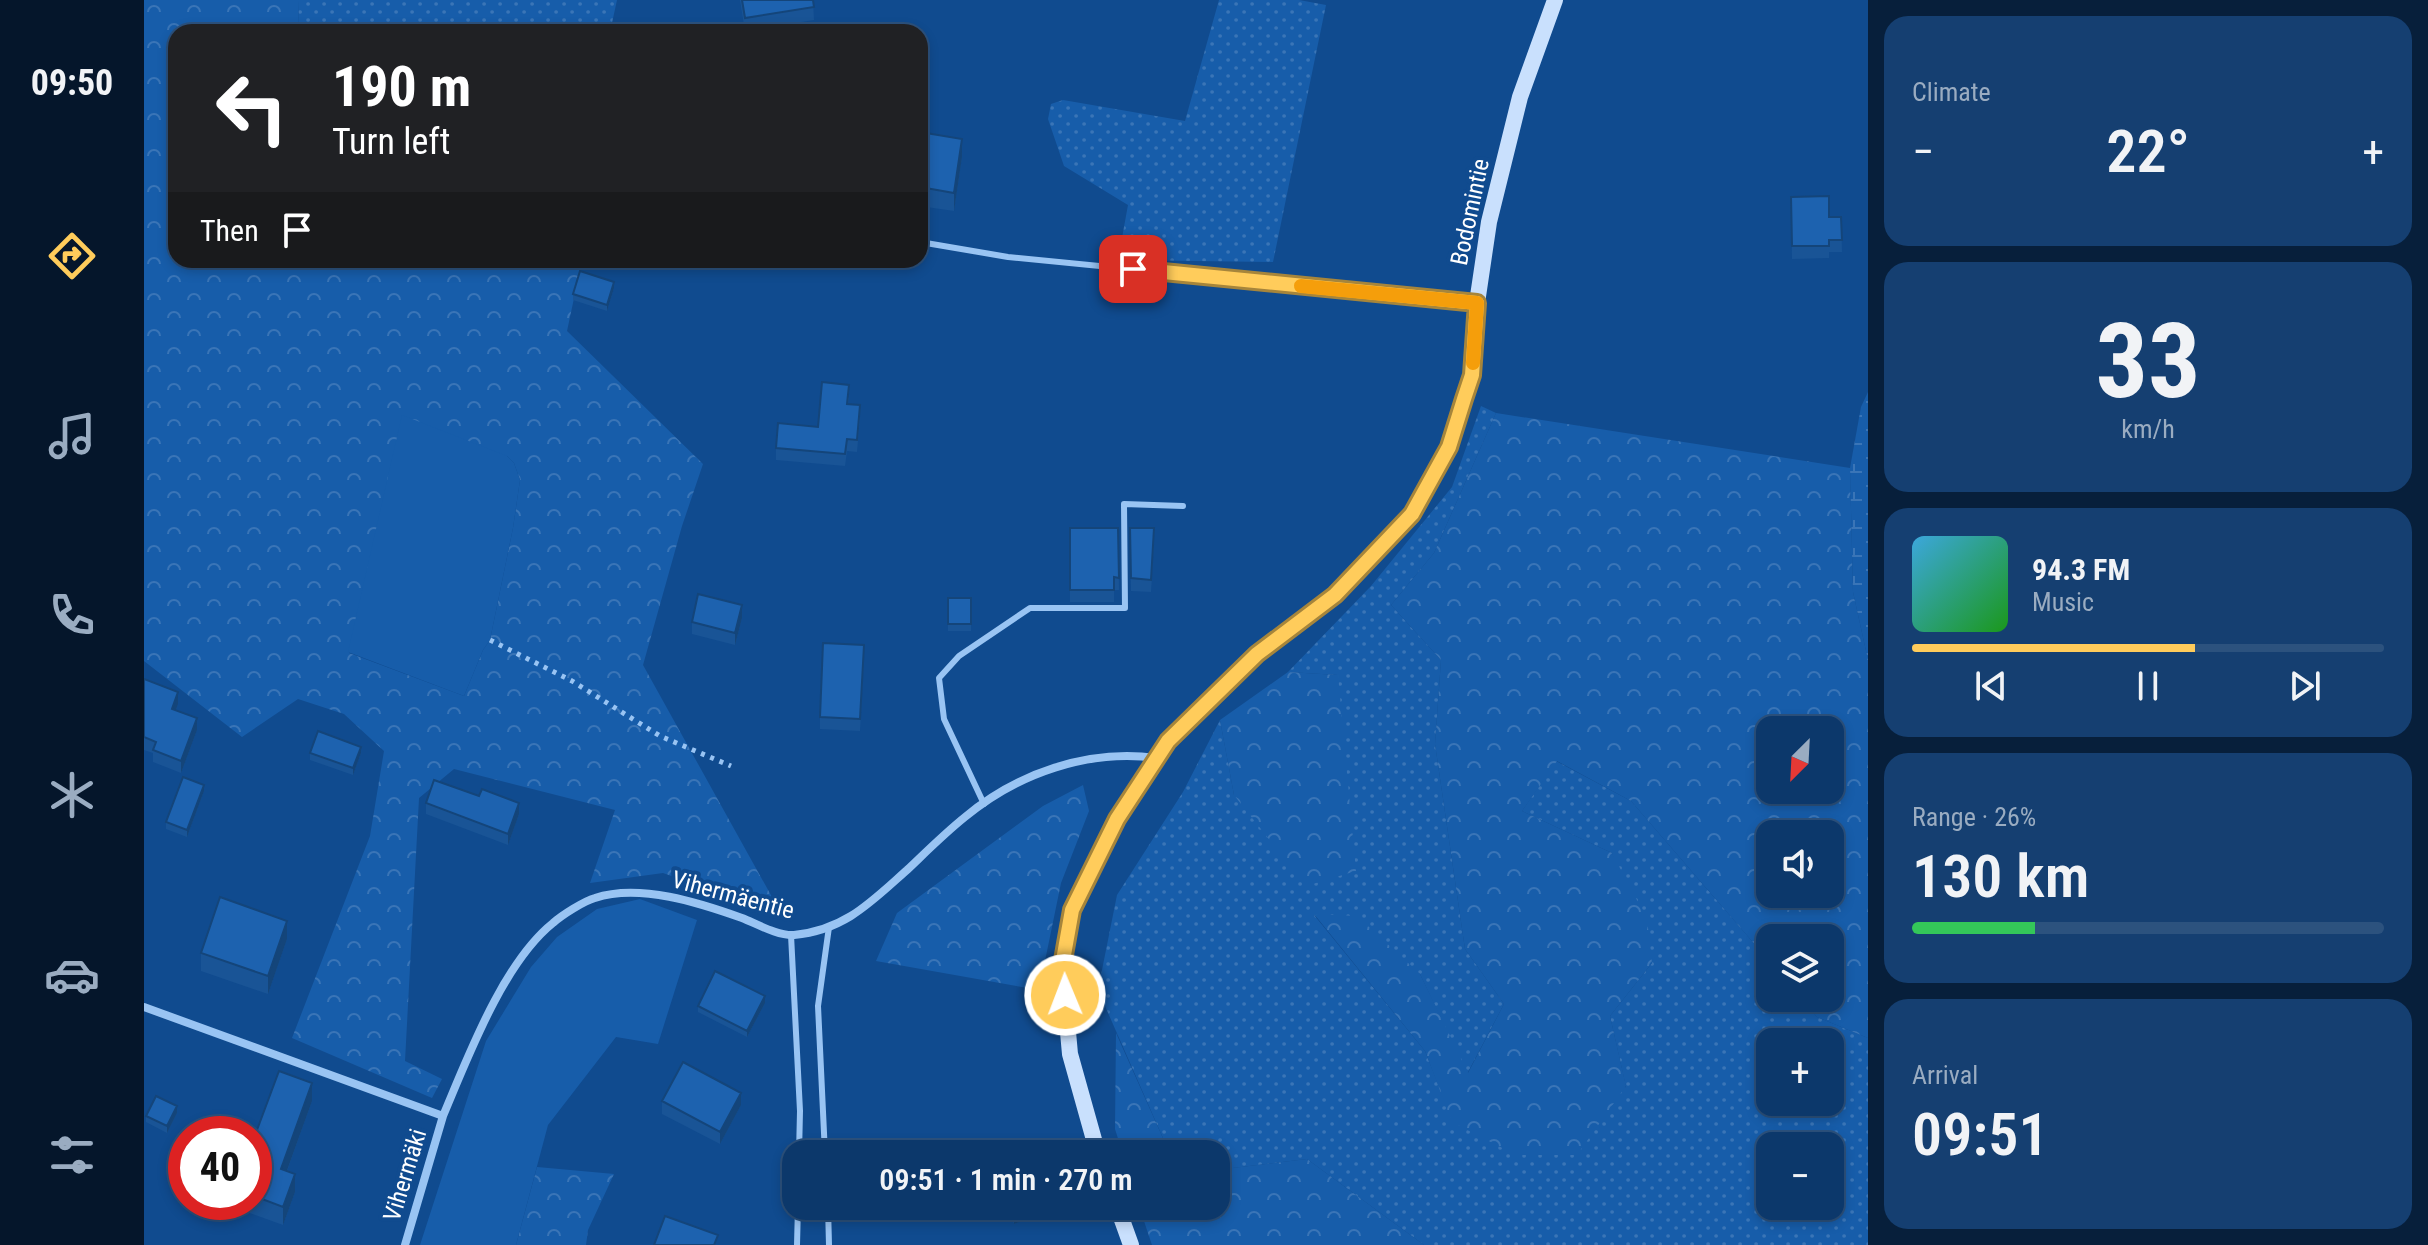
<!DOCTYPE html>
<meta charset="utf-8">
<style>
:root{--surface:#0c386b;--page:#153f71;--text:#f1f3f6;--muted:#9aacc1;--line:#2c527e;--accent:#ffcc5b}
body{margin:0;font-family:"Roboto Condensed",sans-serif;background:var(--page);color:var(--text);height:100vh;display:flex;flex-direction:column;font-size:30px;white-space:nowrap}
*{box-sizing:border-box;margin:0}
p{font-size:26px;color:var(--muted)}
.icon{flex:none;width:44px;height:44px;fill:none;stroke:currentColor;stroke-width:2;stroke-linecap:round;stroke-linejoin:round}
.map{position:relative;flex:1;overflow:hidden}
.sheet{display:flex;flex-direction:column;gap:16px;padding:16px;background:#071f3b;width:560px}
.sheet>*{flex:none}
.banner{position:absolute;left:24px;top:24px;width:760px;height:244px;border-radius:24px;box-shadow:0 4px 12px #0003,0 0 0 2px var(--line);background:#202124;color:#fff;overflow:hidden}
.needle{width:52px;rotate:204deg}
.controls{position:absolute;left:1612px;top:716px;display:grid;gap:16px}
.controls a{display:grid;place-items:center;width:88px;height:88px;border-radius:16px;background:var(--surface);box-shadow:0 4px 12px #0003,0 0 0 2px var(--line);font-size:40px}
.speed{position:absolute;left:24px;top:1116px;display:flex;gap:16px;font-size:40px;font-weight:700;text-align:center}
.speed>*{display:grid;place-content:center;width:104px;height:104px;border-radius:50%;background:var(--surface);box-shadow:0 4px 12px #0003,0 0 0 2px var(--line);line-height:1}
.speed .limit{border:12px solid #d22;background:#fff;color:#111}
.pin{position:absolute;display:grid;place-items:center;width:68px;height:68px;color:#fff;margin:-34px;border-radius:16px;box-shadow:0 4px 12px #0006}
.me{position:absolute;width:88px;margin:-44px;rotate:359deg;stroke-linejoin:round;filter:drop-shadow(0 0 6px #0008)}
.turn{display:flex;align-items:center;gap:28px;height:168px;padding:0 32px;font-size:36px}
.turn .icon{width:104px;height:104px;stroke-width:2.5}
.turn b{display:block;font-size:56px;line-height:68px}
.then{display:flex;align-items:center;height:76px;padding:0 32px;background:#0003;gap:16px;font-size:30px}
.big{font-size:60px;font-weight:600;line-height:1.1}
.sheet .widget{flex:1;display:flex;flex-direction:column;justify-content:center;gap:12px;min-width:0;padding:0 28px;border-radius:24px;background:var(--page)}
.sheet .dial{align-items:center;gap:0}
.dial b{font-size:104px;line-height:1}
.song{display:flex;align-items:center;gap:24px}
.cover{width:96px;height:96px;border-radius:12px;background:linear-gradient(135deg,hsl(200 70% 55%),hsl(120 70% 35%))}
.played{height:8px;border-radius:4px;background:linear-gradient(90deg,var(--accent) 60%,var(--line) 60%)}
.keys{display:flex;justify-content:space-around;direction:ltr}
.heat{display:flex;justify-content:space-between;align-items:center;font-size:44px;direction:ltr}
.charge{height:12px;border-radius:6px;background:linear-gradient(90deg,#34c759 26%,var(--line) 0)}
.trip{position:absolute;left:638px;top:1140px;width:448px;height:80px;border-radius:24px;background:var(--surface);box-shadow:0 4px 12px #0003,0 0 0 2px var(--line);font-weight:600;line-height:80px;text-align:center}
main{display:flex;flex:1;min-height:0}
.menu{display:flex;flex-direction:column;width:144px;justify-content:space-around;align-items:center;background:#05162b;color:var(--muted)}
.menu .icon{width:56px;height:56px}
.menu .current{color:var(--accent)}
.menu b{font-size:36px;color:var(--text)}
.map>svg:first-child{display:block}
.grass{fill:url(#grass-dots);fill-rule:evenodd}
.forest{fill:url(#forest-crowns);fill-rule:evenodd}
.wetland{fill:url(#wetland-marsh)}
.garden{fill:#175daa}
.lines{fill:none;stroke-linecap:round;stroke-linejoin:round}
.path{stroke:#99c4f3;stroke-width:5;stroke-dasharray:4 6;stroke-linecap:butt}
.lane{stroke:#99c4f3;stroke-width:6}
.street{stroke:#99c4f3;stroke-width:8}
.secondary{stroke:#c9e0fd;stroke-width:16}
.wall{fill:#195496}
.shaded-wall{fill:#14457a}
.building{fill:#1d62af;stroke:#14457a;stroke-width:2}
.route-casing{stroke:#a6853b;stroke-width:20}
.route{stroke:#ffcc5b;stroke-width:14}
.slow{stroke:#f59e0b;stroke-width:14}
.labels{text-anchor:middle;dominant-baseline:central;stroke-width:8;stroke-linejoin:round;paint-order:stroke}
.street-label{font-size:24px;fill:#fff;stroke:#104b8f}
</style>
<main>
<nav class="menu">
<b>09:50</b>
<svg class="icon current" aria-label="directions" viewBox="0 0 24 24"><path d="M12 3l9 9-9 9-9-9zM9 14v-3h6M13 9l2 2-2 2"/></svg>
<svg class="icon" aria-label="music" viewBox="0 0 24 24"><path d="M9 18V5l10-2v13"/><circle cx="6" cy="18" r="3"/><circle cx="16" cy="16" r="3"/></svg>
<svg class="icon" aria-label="phone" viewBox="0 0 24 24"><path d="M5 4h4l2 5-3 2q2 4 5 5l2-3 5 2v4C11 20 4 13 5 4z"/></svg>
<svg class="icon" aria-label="climate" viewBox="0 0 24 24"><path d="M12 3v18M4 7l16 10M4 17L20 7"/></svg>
<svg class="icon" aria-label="car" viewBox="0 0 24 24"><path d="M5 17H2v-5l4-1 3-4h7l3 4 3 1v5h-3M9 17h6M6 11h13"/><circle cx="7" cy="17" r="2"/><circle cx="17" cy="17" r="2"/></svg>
<svg class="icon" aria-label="filters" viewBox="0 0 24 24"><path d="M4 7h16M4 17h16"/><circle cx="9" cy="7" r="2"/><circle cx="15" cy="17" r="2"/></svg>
</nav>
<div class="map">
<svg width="1724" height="1245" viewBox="0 0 1724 1245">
<defs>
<pattern id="grass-dots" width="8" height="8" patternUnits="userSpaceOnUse" patternTransform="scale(2)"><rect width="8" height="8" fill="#175daa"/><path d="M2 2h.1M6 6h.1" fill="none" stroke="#3a75b7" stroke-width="1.8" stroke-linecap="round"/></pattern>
<pattern id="forest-crowns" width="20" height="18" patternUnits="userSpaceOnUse" patternTransform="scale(2)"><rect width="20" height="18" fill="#175daa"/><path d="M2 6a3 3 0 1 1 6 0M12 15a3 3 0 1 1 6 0" fill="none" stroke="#3a75b7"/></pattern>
<pattern id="wetland-marsh" width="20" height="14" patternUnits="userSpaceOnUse" patternTransform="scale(2)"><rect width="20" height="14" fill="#175daa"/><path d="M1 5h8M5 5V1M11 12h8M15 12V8" fill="none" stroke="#3a75b7"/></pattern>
</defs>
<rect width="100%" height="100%" fill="#104b8f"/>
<path class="grass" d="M154,0H473L466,32H155Z
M1075,0H1155L1182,5L1129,262L974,260L984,205L920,166L904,119L907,104L919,100L1041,121Z
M1337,406L1352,413L1290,553L1247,605L1297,660L1291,744L1321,949L1360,1004L1323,1074L1276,974L1170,915L1281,1051L1309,1122L1482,1087L1466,1016L1508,963L1468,853L1378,811L1412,761L1487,801L1626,962V998H1657L1673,1017L1724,1038V1245H1280L1163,1159L1072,1170V1154H1026L954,990L973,895L1039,792L1076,720L1090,795L1194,675L1144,672L1227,586L1308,487ZM1626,1042H1686V1102H1626ZM1626,1146H1686V1206H1626Z"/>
<path class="forest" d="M0,0H154L155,32H32V260H396L436,270L423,331L559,464L538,526L499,665L638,915L519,873L446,883L471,810L310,769L275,798L261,1061L298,1079L288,1098L148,1038L226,836L240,751L200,714L154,699L98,737L0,661ZM363,456L370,463L376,480L369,528L346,640L339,650L320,696L205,653Z
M1352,413L1706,468L1709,592L1724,660V1038L1673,1017L1657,998H1686V938H1626V962L1487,801L1413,761L1378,811L1468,853L1503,919L1508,963L1466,1016L1482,1086L1433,1155H1372L1308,1122L1281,1051L1170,914L1213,916L1276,974L1324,1073L1360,1004L1321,949L1291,744L1297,660L1247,605L1290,553ZM1626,730H1686V790H1626ZM1626,834H1686V894H1626Z
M1144,672L1194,675L1212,871L1162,886L1090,795L1076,720Z
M939,785L945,811L917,883L895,990L732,961L753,913L899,806Z
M972,1033L1026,1154H979L971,1129Z
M1163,1159L1280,1245H1008L995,1206H1072V1170Z
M393,1167L470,1174L444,1230L442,1245H372Z"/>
<path class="wetland" d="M1724,392V660L1709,592L1706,468L1717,407Z"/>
<path class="garden" d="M258,415L363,456L370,463L376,480L369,528L346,640L339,650L320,696L204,652Z
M496,899L553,920L514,1044L472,1037L404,1125L372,1245H276L342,1041L387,967L413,937L453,909Z"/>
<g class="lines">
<path class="path" d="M346,640L428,681L516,736L587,766"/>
<path class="lane" d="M776,242L864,257L1333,303
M840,804L800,719L795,678L815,656L886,608H981L980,504L1039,506
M647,935L656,1111L655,1154
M681,1154L674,1006L685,927
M684,1206L685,1245
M653,1245L654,1206"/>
<path class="street" d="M0,1007L299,1116C324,1057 359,963 409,923C418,915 440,901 451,898C495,883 556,903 598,918C613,924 634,936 650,935C701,930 727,902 763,870C782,852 801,833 821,817C874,773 944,749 1012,758
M261,1245L299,1116"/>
<path class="secondary" d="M954,1154L926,1054L918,966L928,910L973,819L1024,741L1113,654L1191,595L1268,514L1305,447L1328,375L1333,303L1345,222L1376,97L1411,0
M973,1206L987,1245"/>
</g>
<path class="wall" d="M596,0H669L670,20L601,31Z
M776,132L818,157L810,211L776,206Z
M1647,197L1685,217H1697L1698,252H1685V258L1648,259Z
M470,288L463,311L429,300V294Z
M705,397L704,404L716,418L713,452L703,451L701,466L632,460V448L674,427Z
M926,528H974L975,590H970V602H926Z
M986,528L1010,541L1007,592L987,591Z
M804,598H827V631H804Z
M598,618L591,645L548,634V622Z
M720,658L716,731L676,729V717Z
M0,679L34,704L32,710L53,730L37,773L9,762V753L0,750Z
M166,753H217L209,775L166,760Z
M60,791L43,837L22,829V822Z
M282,803L375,814L364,845L282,814Z
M143,939L124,994L57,971V953Z
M621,1003L603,1037L554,1012V1006Z
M168,1101L143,1171L151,1192L139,1225L75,1202H110V1138Z
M518,1101L597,1105L576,1144L518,1114Z
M33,1113L23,1133L2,1122V1116Z
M863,1206H899V1213L870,1224Z"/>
<path class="shaded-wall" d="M818,139V157L810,211V193Z
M470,282V288L463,311V305Z
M598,605V618L591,645V633Z
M34,692V704L28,721V709Z
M53,718V730L37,773V761Z
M217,747V753L209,775V768Z
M60,785V791L43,837V830Z
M375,803V814L364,845V834Z
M143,921V939L124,994V976Z
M621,996V1003L603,1037V1031Z
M168,1083V1101L137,1187V1169Z
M597,1093V1105L576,1144V1132Z
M33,1106V1113L23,1133V1126Z
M151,1174V1192L139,1225V1207Z
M885,1206H899V1213L870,1224V1211Z"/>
<path class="building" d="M598,0H669L670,7L601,18Z
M776,132L818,139L810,193L776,187Z
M1685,196V217H1697L1698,240H1685V246H1648L1647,197Z
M436,271L470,282L463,305L429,294Z
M678,382L705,385L703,404L716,405L713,440L703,439L701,454L632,448L634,423L674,427Z
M926,528H974L975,578L970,577V590H926Z
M986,528H1010L1007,580L987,578Z
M554,594L598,605L591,633L548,622Z
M804,598H827V624H804Z
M679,643L720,645L716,719L676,717Z
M0,679L34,692L28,709L53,718L37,761L9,750L12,742L0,737Z
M174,731L217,747L209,768L166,753Z
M39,777L60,785L43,830L22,822Z
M290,780L335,796L338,789L375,803L364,834L282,803Z
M76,897L143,921L124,976L57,953Z
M571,971L621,996L603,1031L554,1006Z
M539,1062L597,1093L576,1132L518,1101Z
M135,1071L168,1083L137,1169L151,1174L139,1207L110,1196V1138Z
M12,1096L33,1106L23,1126L2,1116Z
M868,1206H885L870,1211Z
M521,1216L574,1235L570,1245H510Z"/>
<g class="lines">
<g class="route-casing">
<path id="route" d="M921,995L918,966L928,910L973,819L1024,741L1113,654L1191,595L1268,514L1305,447L1320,399L1328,375L1333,303L989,269"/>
</g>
<use href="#route" class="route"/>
<path class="slow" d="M1157,286L1333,303L1329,363"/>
</g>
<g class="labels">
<g class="street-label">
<text transform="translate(1326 212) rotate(-78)">Bodomintie</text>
<text transform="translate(589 895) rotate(15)">Vihermäentie</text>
<text transform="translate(261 1175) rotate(-73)">Vihermäki</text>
</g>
</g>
</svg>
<div class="controls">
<a><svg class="needle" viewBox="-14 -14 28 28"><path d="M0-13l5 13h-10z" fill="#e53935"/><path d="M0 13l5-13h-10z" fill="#9aacc1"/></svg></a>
<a><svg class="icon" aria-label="sound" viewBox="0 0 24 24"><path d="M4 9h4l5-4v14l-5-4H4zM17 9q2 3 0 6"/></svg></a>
<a><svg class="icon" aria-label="layers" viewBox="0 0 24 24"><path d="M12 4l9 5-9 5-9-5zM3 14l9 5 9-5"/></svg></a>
<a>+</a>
<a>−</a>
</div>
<div class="speed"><div class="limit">40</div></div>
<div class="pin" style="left:989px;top:269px;background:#d93025"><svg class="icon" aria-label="arrive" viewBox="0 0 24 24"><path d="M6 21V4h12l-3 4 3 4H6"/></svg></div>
<svg class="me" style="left:921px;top:995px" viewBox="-20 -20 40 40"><circle r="17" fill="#ffcc5b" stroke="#fff" stroke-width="3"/><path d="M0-11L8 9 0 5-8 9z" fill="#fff"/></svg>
<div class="trip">09:51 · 1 min · 270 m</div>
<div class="banner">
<div class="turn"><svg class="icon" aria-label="left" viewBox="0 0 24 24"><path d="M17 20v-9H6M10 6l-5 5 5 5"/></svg><div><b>190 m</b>Turn left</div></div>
<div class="then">Then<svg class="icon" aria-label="arrive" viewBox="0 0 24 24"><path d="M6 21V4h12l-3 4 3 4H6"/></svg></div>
</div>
</div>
<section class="sheet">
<div class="widget"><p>Climate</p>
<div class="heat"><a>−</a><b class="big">22°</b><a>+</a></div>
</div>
<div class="widget dial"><b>33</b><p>km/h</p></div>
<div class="widget">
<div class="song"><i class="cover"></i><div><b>94.3 FM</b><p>Music</p></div></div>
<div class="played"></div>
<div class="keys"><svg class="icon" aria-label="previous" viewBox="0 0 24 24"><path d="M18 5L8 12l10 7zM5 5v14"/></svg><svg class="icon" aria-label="pause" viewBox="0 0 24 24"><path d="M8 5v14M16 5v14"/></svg><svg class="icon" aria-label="next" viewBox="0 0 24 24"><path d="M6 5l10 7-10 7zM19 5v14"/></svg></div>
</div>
<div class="widget"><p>Range · 26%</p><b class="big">130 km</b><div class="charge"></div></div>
<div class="widget"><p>Arrival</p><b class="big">09:51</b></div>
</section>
</main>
